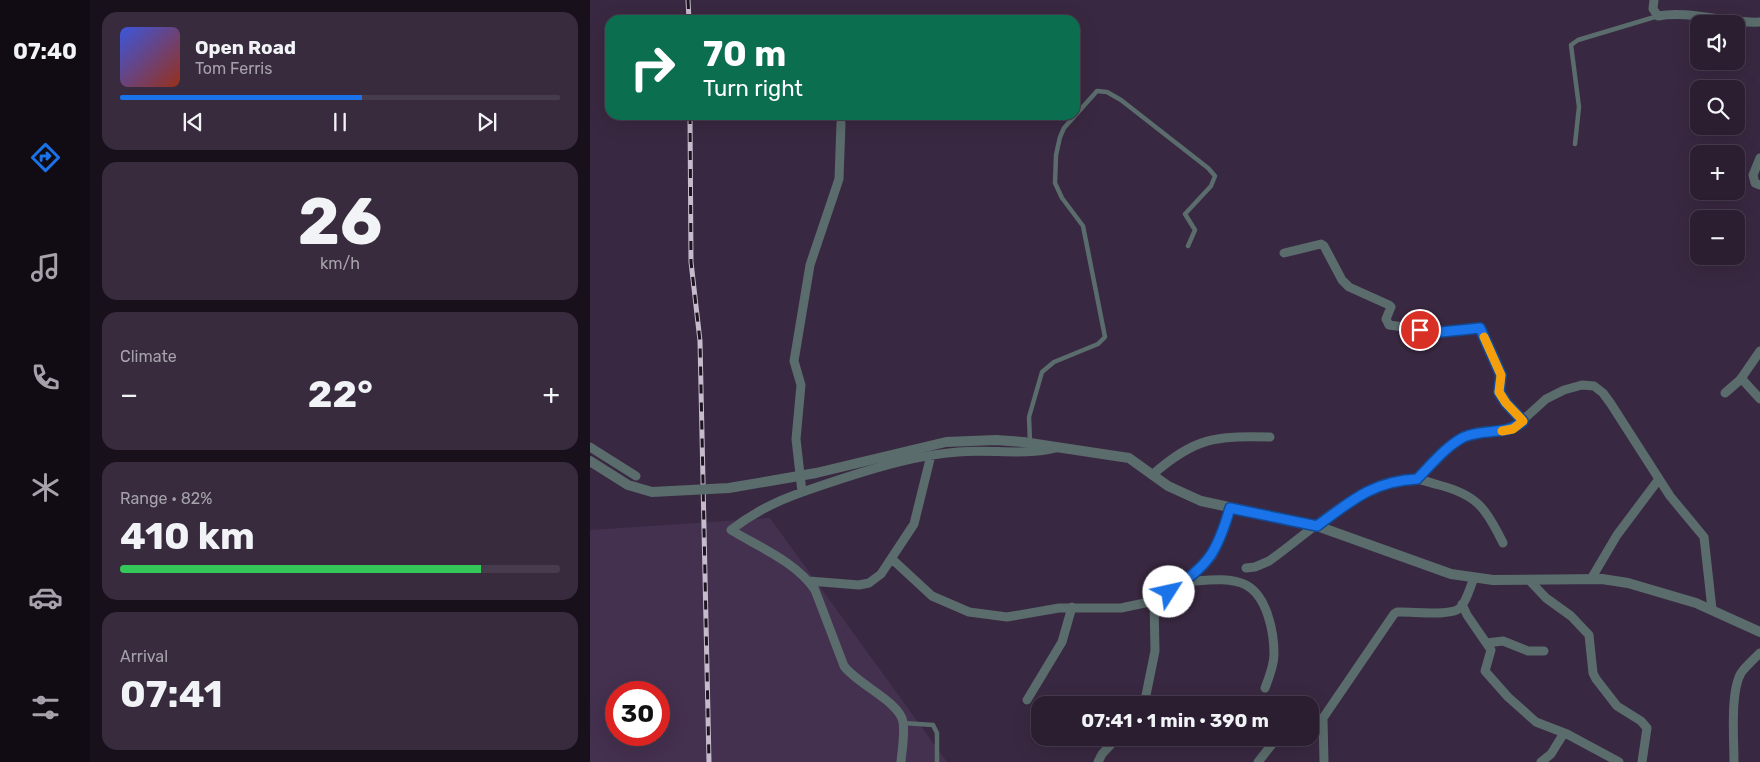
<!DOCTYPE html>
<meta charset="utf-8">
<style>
:root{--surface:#2b1e31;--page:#372b3d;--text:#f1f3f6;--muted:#a6a2ab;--line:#473c4d;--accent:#1a73e8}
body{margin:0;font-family:Rubik,sans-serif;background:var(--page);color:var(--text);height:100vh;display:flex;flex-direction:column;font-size:19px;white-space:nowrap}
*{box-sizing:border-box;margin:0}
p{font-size:16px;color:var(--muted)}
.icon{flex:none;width:28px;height:28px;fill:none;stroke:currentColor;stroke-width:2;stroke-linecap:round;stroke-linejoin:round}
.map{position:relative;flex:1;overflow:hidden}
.side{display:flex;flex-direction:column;gap:12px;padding:12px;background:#18101b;width:500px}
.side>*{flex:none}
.banner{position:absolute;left:15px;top:15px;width:475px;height:105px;border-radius:15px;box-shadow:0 5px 20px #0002,0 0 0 1px var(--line);background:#0b6e4f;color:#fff;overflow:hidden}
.buttons{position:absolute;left:1100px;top:15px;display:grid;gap:10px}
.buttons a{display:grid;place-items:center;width:55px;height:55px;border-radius:10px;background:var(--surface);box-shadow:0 5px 20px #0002,0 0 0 1px var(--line);font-size:25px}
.speed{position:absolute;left:15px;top:681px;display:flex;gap:10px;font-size:25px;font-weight:700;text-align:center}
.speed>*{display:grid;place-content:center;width:65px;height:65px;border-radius:50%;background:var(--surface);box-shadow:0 5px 20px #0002,0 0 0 1px var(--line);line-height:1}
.speed .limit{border:8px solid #d22;background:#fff;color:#111}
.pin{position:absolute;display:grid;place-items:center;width:42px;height:42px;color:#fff;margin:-21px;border:2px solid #fff;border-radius:50%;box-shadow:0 1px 5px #0007}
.me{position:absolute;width:55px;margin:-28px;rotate:55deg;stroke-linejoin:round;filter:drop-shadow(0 0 4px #0008)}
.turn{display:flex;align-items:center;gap:18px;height:105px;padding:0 15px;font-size:22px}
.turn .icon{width:65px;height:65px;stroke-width:2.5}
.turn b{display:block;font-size:35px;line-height:42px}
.big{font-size:38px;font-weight:700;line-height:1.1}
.side .tile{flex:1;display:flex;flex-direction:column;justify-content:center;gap:8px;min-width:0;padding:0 18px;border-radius:15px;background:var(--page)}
.side .dial{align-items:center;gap:0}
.dial b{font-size:65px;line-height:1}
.song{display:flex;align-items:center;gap:15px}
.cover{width:60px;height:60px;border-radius:8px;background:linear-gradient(135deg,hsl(230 70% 55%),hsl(10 70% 35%))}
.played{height:5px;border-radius:2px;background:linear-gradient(90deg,var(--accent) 55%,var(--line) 55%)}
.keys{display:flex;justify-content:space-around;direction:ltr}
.heat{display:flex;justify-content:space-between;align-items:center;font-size:28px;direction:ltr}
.charge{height:8px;border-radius:4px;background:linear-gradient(90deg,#34c759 82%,var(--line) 0)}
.trip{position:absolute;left:441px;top:696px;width:288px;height:50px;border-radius:15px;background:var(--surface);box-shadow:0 5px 20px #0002,0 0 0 1px var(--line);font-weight:700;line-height:50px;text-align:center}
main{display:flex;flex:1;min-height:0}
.menu{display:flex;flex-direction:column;width:90px;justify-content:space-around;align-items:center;background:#110c14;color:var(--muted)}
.menu .icon{width:35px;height:35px}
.menu .on{color:var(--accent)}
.menu b{font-size:22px;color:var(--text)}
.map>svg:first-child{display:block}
.built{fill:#44304f;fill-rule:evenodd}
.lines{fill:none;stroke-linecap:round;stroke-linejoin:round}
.service{stroke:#5a6c6b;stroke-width:4.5}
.minor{stroke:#5a6c6b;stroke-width:9}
.tertiary{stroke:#5a6c6b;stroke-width:10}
.rail-casing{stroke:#c6bbcc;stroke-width:5}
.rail{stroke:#1c1520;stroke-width:3;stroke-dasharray:9;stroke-linecap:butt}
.tertiary-bridge{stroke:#5a6c6b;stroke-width:10}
.route-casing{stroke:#114b97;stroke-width:12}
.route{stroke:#1a73e8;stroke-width:9}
.slow{stroke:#f59e0b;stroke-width:9}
</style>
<main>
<nav class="menu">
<b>07:40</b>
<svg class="icon on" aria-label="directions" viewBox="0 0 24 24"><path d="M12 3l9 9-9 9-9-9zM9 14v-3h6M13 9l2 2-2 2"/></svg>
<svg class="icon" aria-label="music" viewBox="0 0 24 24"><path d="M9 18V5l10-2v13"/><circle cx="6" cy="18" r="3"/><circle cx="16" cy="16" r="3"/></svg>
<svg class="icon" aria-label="phone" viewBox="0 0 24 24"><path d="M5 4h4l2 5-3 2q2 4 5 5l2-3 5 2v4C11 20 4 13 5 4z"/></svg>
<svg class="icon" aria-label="climate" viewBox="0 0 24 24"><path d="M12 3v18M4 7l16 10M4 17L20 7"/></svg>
<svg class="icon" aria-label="car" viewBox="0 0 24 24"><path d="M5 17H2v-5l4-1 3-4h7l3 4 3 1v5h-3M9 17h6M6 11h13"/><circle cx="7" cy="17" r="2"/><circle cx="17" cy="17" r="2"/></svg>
<svg class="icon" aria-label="filters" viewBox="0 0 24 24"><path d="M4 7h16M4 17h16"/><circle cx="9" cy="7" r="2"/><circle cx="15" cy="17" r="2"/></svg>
</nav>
<section class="side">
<div class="tile">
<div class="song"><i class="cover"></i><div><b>Open Road</b><p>Tom Ferris</p></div></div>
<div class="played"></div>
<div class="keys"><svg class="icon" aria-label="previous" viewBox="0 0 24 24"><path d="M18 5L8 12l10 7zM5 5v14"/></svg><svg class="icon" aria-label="pause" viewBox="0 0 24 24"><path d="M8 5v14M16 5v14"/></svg><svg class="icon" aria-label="next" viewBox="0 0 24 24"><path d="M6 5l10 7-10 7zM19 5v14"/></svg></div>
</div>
<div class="tile dial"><b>26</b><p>km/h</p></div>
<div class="tile"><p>Climate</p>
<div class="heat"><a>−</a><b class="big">22°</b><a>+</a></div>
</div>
<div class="tile"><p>Range · 82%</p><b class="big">410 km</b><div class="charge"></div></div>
<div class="tile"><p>Arrival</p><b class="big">07:41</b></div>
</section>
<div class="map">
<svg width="1170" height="762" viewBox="0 0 1170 762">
<rect width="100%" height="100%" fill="#392841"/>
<path class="built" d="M180,518L357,762H0V530ZM26,692H69V735H26Z"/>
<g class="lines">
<path class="service" d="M985,144L989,107L981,45L988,40L1068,16
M440,442L439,417L452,372L464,362L508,344L515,337L493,226L472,198L465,183L466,155L470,137L474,128L507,91L517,92L531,100L618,168L625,176L621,186L595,214L605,230L598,246
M313,723L343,725L347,733V762"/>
<path class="minor" d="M1064,0L1063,9L1068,16C1101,10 1136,24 1170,22
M1170,158L1163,175L1165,183L1170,185
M694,253L731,244L734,246L752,280L759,287L799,305L801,307L796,319L799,325L851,332L890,328L911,375L909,392L916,403L933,421
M1151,378L1170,399
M1135,393L1150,380L1170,351
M0,447L46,476
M562,475C606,437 624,436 680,437
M827,479L862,445L873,438L888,432L923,429L956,399L974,390L992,385L1004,386L1013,393L1021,404L1080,496L1114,537L1122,609
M212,492L206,439L211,385L204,361L220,265L249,179L251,123
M302,559L342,596L379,612L417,617L469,608H531L564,601L612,567L622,556L629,542L640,507
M656,568L665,567L679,561C719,533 776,476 826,479C834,480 841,483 849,485C887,495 896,508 913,543
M1001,579L1027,535L1069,479
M939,580L956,598L981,616L999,635L1003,673L1006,679L1027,706L1051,721L1057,728L1052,762
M219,581L269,585L279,583L291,574L324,524L341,455
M594,582C612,581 639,576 656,585C677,596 684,632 684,654C684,665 679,678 675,688
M872,604L877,615L901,650L895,671L918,697L946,722L977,734L1029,762
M897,643L913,641L938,651H954
M437,700L472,642L482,607
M554,705L565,651L564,601
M733,718L734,762
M720,723L733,718L804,614L807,612C821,611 860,617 870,608C877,601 880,587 884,578
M311,762C312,749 315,735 313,722C310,702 267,684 254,666L225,590C206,562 169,547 141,530C177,502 211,492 254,478C291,466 329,455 368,452C401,449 434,456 466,448
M508,762L512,754L527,738
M668,762L687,738
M951,762L961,754L974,733
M1144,762C1144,739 1140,692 1151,673C1156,666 1164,659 1170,653"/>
<path class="tertiary" d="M433,442L539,458L578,486L611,501L727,526L861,574L903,580L1012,579L1038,583L1106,603L1170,632"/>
<g class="rail-casing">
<path id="rail" d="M98,0L99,20
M100,115L101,262L110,341L119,762"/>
</g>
<use href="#rail" class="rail"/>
<path class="tertiary-bridge" d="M0,461L38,485L62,492L139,488L226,473L356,442L406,440L433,442"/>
</g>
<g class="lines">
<g class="route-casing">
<path id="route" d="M579,592C618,566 627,553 640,508L727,526C761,501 783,481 827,479C841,465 856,446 874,437C894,428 917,436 933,421L916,403L909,392L911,375L890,328L851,332L830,330"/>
</g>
<use href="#route" class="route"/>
<path class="slow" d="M894,337L911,375L909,392L916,403L933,421L923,429L912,431"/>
</g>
</svg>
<div class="buttons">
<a><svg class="icon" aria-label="sound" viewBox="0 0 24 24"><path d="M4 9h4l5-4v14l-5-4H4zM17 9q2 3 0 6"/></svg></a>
<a><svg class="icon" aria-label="search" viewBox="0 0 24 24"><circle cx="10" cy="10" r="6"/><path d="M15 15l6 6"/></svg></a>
<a>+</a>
<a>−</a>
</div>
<div class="speed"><div class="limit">30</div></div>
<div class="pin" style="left:830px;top:330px;background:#d93025"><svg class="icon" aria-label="arrive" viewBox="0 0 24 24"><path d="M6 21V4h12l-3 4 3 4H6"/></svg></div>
<svg class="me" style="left:579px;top:592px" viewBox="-20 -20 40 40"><circle r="19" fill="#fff"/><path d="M0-13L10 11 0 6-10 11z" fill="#1a73e8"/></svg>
<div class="trip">07:41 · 1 min · 390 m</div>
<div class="banner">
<div class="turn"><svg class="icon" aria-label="right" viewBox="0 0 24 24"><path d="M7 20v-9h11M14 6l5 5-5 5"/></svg><div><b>70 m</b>Turn right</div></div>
</div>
</div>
</main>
